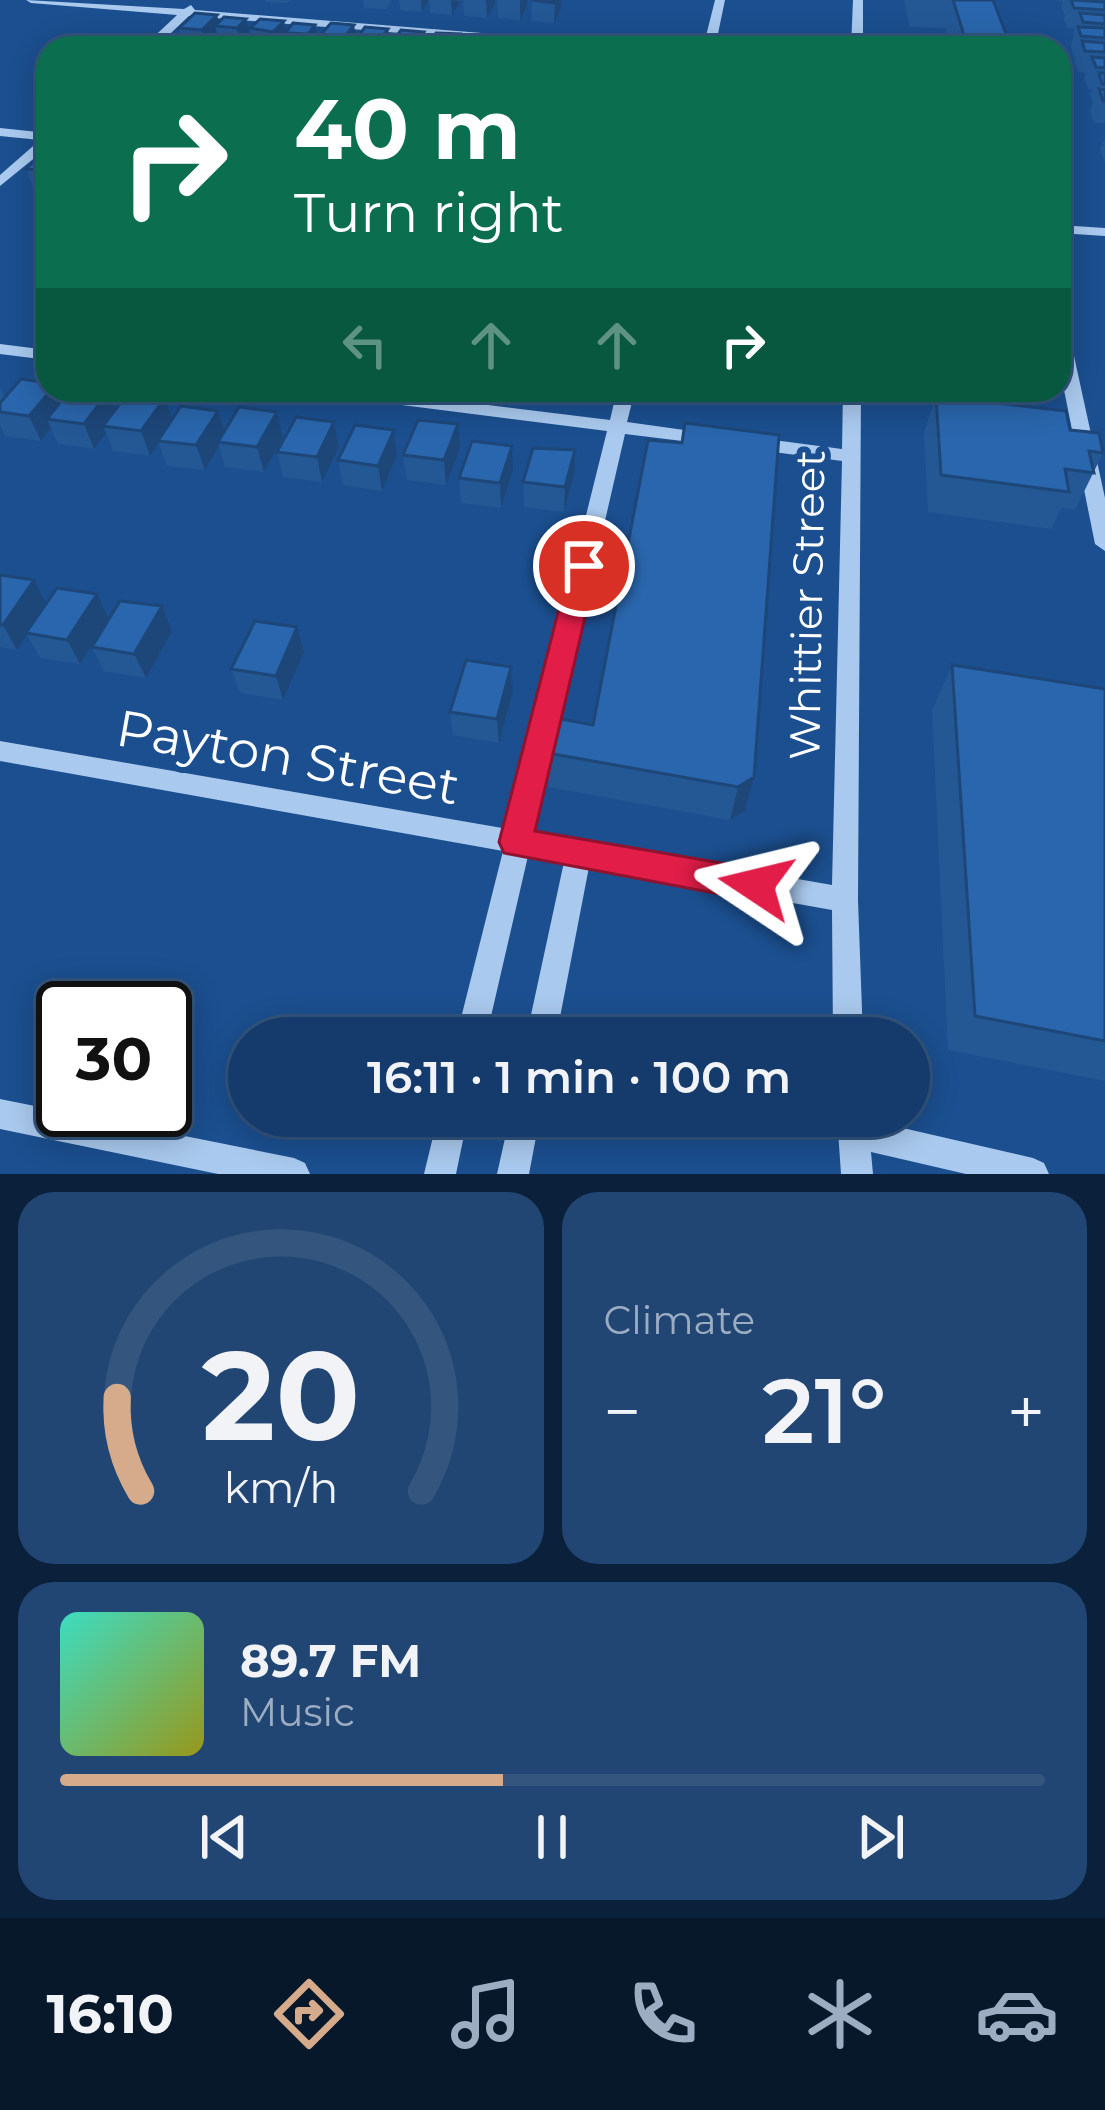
<!DOCTYPE html>
<meta charset="utf-8">
<style>
:root{--surface:#143b6b;--page:#214673;--text:#f1f3f6;--muted:#9dadc1;--line:#33557e;--accent:#d6ab8b}
body{margin:0;font-family:Montserrat,sans-serif;background:var(--page);color:var(--text);height:100vh;display:flex;flex-direction:column;font-size:45px;white-space:nowrap}
*{box-sizing:border-box;margin:0}
p{font-size:39px;color:var(--muted)}
.icon{flex:none;width:66px;height:66px;fill:none;stroke:currentColor;stroke-width:2;stroke-linecap:round;stroke-linejoin:round}
.map{position:relative;height:1174px;overflow:hidden}
.side{display:flex;flex-direction:column;gap:18px;padding:18px;background:#0b203b;flex:1}
.side>*{flex:none}
.top-card{position:absolute;left:36px;top:36px;width:1035px;height:366px;border-radius:36px;box-shadow:0 6px 30px #0003,0 0 0 3px var(--line);background:#0b6e4f;color:#fff;overflow:hidden}
.speed{position:absolute;left:36px;top:981px;display:flex;gap:24px;font-size:60px;font-weight:700;text-align:center}
.speed>*{display:grid;place-content:center;width:156px;height:156px;border-radius:50%;background:var(--surface);box-shadow:0 6px 30px #0003,0 0 0 3px var(--line);line-height:1}
.speed .limit{border:6px solid #111;border-radius:18px;background:#fff;color:#111}
.pin{position:absolute;display:grid;place-items:center;width:102px;height:102px;color:#fff;margin:-51px;border:6px solid #fff;border-radius:50%;box-shadow:0 3px 12px #0007}
.me{position:absolute;width:132px;margin:-66px;rotate:280deg;stroke-linejoin:round;filter:drop-shadow(0 0 9px #0008)}
.turn{display:flex;align-items:center;gap:42px;height:252px;padding:0 60px;font-size:54px}
.turn .icon{width:156px;height:156px;stroke-width:2.5}
.turn b{display:block;font-size:84px;line-height:102px}
.lanes{display:flex;align-items:center;height:114px;padding:0 60px;background:#0003;justify-content:center;gap:60px;direction:ltr}
.lanes .off{opacity:.35}
.big{font-size:90px;font-weight:600;line-height:1.1}
.side .widget{flex:1;display:flex;flex-direction:column;justify-content:center;gap:18px;min-width:0;padding:0 42px;border-radius:36px;background:var(--page)}
.side .dial{align-items:center;gap:0}
.dial svg{height:312px;overflow:visible;fill:none;stroke:var(--line);stroke-width:7;stroke-linecap:round;text-anchor:middle}
.dial text{fill:var(--text);stroke:none}
.song{display:flex;align-items:center;gap:36px}
.cover{width:144px;height:144px;border-radius:18px;background:linear-gradient(135deg,hsl(170 70% 55%),hsl(60 70% 35%))}
.played{height:12px;border-radius:6px;background:linear-gradient(90deg,var(--accent) 45%,var(--line) 45%)}
.keys{display:flex;justify-content:space-around;direction:ltr}
.heat{display:flex;justify-content:space-between;align-items:center;font-size:66px;direction:ltr}
.side .tiles{flex:1;display:grid;gap:18px;grid-template-columns:1fr 1fr}
.widget:last-child{grid-column:span 2}
.trip{position:absolute;left:228px;top:1017px;width:702px;height:120px;border-radius:60px;background:var(--surface);box-shadow:0 6px 30px #0003,0 0 0 3px var(--line);font-weight:600;line-height:120px;text-align:center}
.tab-bar{display:flex;height:192px;justify-content:space-around;align-items:center;background:#08182b;color:var(--muted)}
.tab-bar .icon{width:84px;height:84px}
.tab-bar .on{color:var(--accent)}
.tab-bar b{font-size:54px;color:var(--text)}
.map>svg:first-child{display:block}
.lines{fill:none;stroke-linecap:round;stroke-linejoin:round}
.minor{fill:#a9c9ee;fill-rule:evenodd}
.wall{fill:#245895}
.shaded-wall{fill:#1d4779}
.building{fill:#2a66ad;stroke:#1d4779;stroke-width:3}
.route{fill:#e11d48;stroke:#92132f;stroke-width:3}
.labels{text-anchor:middle;dominant-baseline:central;stroke-width:12;stroke-linejoin:round;paint-order:stroke}
.street-label{font-size:42px;fill:#fff;stroke:#1b4f8f}
.near-street-label{font-size:51px;fill:#fff;stroke:#1b4f8f}
</style>
<div class="map">
<svg width="1105" height="1174" viewBox="0 0 1105 1174">
<rect width="100%" height="100%" fill="#1b4f8f"/>
<g class="lines">
<path class="minor" d="M26,0L184,9L191,5L195,10L632,45L638,48H589L189,16L155,48H142L177,15L31,3Z
M715,0H725L715,48H703Z
M853,0H863V48H851Z
M0,128L48,133V147L0,186V175L40,140L0,136Z
M1059,225L1105,228V236L1059,233Z
M1059,319L1067,324L1105,498V551L1095,544L1059,365Z
M0,344L48,350V360L0,354Z
M314,390H367L610,420L617,390H635L627,422L713,434L716,438L707,444L625,434L533,833L832,885L842,461L750,449L741,443L750,437L842,449L843,390H861L858,900L863,1038H833L832,910L589,867L556,1038H526L564,862L528,856L486,1038H456L503,851L0,761V741L508,829L607,431L323,395Z
M1001,390H1050L1053,394C1042,403 1012,399 1001,390Z
M0,1099L294,1158L305,1163L310,1174H218L0,1129Z
M438,1116H468L456,1174H424Z
M510,1116H540L529,1174H497Z
M837,1116H867L868,1120L1033,1158L1044,1163L1049,1174H966L871,1152L873,1174H841Z"/>
</g>
<path class="wall" d="M265,0H290L287,3L265,2Z
M363,0H392L386,9L364,8Z
M399,0H461V1L452,15L430,13L429,1L422,12L400,10Z
M463,0H495V4L487,18L464,16Z
M497,0H527V6L520,20L498,18Z
M532,0H561V9L554,23L531,21Z
M904,0H993L1010,48H951L945,28L910,27Z
M1054,0H1100L1105,2V123H1094L1090,111L1093,103L1090,94L1093,89H1088L1084,78L1086,73L1078,72L1074,62L1076,57H1074L1071,47L1075,29L1067,28L1064,20L1065,15L1061,7L1063,2Z
M224,17L250,40L242,48L220,47L218,39L209,48H184L179,28L219,22Z
M284,21L286,32L315,25L319,46L317,48H288L287,42L281,48H254L250,28Z
M388,29L390,45L426,48L460,34L461,48H320L318,38L356,39Z
M1105,137V163L1100,150Z
M48,148V193L35,192L26,169Z
M0,388L5,398L59,390L63,399L172,420L218,411L224,431L277,412L283,437L264,472L225,467L219,446L205,470L167,466L159,443L150,456L113,451L106,433L94,449L58,444L51,428L41,441L5,436L0,425Z
M936,396L1070,430L1103,453L1075,510L1062,508L1051,529L928,512L924,432Z
M334,422L339,447L322,482L283,477L277,452Z
M394,430L397,455L382,491L343,485L338,460Z
M682,443L754,777L745,811L730,820L548,787V753L593,725Z
M460,449L446,485L407,480L403,455Z
M513,471L501,508L461,503L459,478Z
M574,475L564,512L524,507L523,482Z
M0,575L34,580L46,603L97,594L109,619L80,664L40,658L27,635L17,650L0,647Z
M297,627L304,652L283,700L240,693L231,669Z
M172,631L146,678L104,671L92,647Z
M952,665L1105,689V1081L948,1050L932,710Z
M511,667L513,691L499,743L453,735L450,712Z"/>
<path class="shaded-wall" d="M421,0H429L422,12Z
M451,0L461,1L452,15Z
M486,0H495V4L487,18Z
M520,0H527V6L520,20Z
M555,0H561V9L554,23Z
M217,15L220,27L215,26L218,39L209,48H206L202,30Z
M246,19L250,40L241,48L237,28Z
M284,21L287,42L281,48H276L273,32Z
M315,25L319,46L317,48H310L308,34Z
M354,25L357,43H353L354,48H343L342,40Z
M388,29L390,48H378L377,44Z
M424,32L426,48H414Z
M460,34L461,48H452Z
M51,390H59L67,408L47,419L51,428L41,441L29,416Z
M109,391L118,416L103,426L106,433L94,449L84,424Z
M165,398L173,422L158,441L159,443L150,456L141,431Z
M218,411L226,436L218,442L219,446L205,470L196,445Z
M277,412L283,437L264,472L257,447Z
M334,422L339,447L322,482L317,457Z
M458,424L460,449L446,485L444,460Z
M394,430L397,455L382,491L378,466Z
M512,446L513,471L501,508L500,483Z
M575,450L574,475L564,512L565,487Z
M34,580L47,605L17,650L3,625Z
M97,594L109,619L80,664L67,640Z
M162,606L172,631L146,678L134,654Z
M297,627L304,652L283,700L276,676Z
M511,667L513,691L499,743L497,719Z
M754,777L745,811L730,820L738,787Z"/>
<path class="building" d="M532,0H555L554,3Z
M953,0H993L1011,47L967,45Z
M1071,0L1105,2V10L1074,8Z
M195,13L217,15L202,30L179,28Z
M1080,13L1105,15V24L1083,22Z
M224,17L246,19L237,28L215,26Z
M260,19L284,21L273,32L250,28Z
M293,23L315,25L308,34L285,33Z
M331,23L354,25L342,40L318,38Z
M365,27L388,29L377,44L353,43Z
M1078,27L1105,28V38L1081,36Z
M401,30L424,32L414,48L389,46Z
M436,33L460,34L452,48H426Z
M475,36L499,37L493,48L468,46Z
M510,40L534,41L531,48H505Z
M1082,41L1105,43V52L1085,51Z
M584,45L609,47L583,48Z
M1092,57L1105,58V68L1096,67Z
M1099,73H1105V84H1102Z
M1099,89L1105,90V101H1103Z
M48,148V171L26,169Z
M21,379L48,383V390H51L29,416L0,412V403Z
M70,390H101L109,391L84,424L47,419Z
M128,393L165,398L141,431L103,426Z
M936,396L1066,411L1070,430L1099,433L1103,453L1089,451L1094,473L1065,469L1069,492L941,475Z
M181,406L218,411L196,445L158,441Z
M239,407L277,412L257,447L218,442Z
M296,417L334,422L317,457L277,452Z
M418,420L458,424L444,460L403,455Z
M685,423L779,435L754,777L738,787L548,753L556,718L593,725L648,440L682,443Z
M355,425L394,430L378,466L338,460Z
M472,441L512,446L500,483L459,478Z
M533,448L575,450L565,487L523,482Z
M0,575L34,580L3,625H0Z
M57,588L97,594L67,640L26,633Z
M120,601L162,606L134,654L92,647Z
M255,621L297,627L276,676L231,669Z
M466,660L511,667L497,719L450,712Z
M952,665L1105,689V1041L975,1016Z"/>
<path class="route" d="M584,556L597,566L535,831L756,869L768,874L773,885L768,896L756,901L504,853L499,842L570,566Z"/>
<g class="labels">
<g class="street-label">
<text transform="translate(807 605) rotate(-89)">Whittier Street</text>
</g>
<g class="near-street-label">
<text transform="translate(288 757) rotate(10)">Payton Street</text>
</g>
</g>
</svg>
<div class="speed"><div class="limit">30</div></div>
<div class="pin" style="left:584px;top:566px;background:#d93025"><svg class="icon" aria-label="arrive" viewBox="0 0 24 24"><path d="M6 21V4h12l-3 4 3 4H6"/></svg></div>
<svg class="me" style="left:756px;top:885px" viewBox="-20 -20 40 40"><path d="M0-17L14 15 0 8-14 15z" fill="#e11d48" stroke="#fff" stroke-width="4"/></svg>
<div class="trip">16:11 · 1 min · 100 m</div>
<div class="top-card">
<div class="turn"><svg class="icon" aria-label="right" viewBox="0 0 24 24"><path d="M7 20v-9h11M14 6l5 5-5 5"/></svg><div><b>40 m</b>Turn right</div></div>
<div class="lanes"><svg class="icon off" aria-label="left" viewBox="0 0 24 24"><path d="M17 20v-9H6M10 6l-5 5 5 5"/></svg><svg class="icon off" aria-label="ahead" viewBox="0 0 24 24"><path d="M12 20V5M6 11l6-6 6 6"/></svg><svg class="icon off" aria-label="ahead" viewBox="0 0 24 24"><path d="M12 20V5M6 11l6-6 6 6"/></svg><svg class="icon" aria-label="right" viewBox="0 0 24 24"><path d="M7 20v-9h11M14 6l5 5-5 5"/></svg></div>
</div>
</div>
<section class="side">
<div class="tiles">
<div class="widget dial"><svg viewBox="0 0 100 80">
<path d="M14 69A42 42 0 1 1 86 69"/>
<path d="M14 69A42 42 0 0 1 8 45" stroke="#d6ab8b"/>
<text x="50" y="56" font-size="32" font-weight="700">20</text>
<text x="50" y="72" font-size="11">km/h</text>
</svg></div>
<div class="widget"><p>Climate</p>
<div class="heat"><a>−</a><b class="big">21°</b><a>+</a></div>
</div>
<div class="widget">
<div class="song"><i class="cover"></i><div><b>89.7 FM</b><p>Music</p></div></div>
<div class="played"></div>
<div class="keys"><svg class="icon" aria-label="previous" viewBox="0 0 24 24"><path d="M18 5L8 12l10 7zM5 5v14"/></svg><svg class="icon" aria-label="pause" viewBox="0 0 24 24"><path d="M8 5v14M16 5v14"/></svg><svg class="icon" aria-label="next" viewBox="0 0 24 24"><path d="M6 5l10 7-10 7zM19 5v14"/></svg></div>
</div>
</div>
</section>
<nav class="tab-bar">
<b>16:10</b>
<svg class="icon on" aria-label="directions" viewBox="0 0 24 24"><path d="M12 3l9 9-9 9-9-9zM9 14v-3h6M13 9l2 2-2 2"/></svg>
<svg class="icon" aria-label="music" viewBox="0 0 24 24"><path d="M9 18V5l10-2v13"/><circle cx="6" cy="18" r="3"/><circle cx="16" cy="16" r="3"/></svg>
<svg class="icon" aria-label="phone" viewBox="0 0 24 24"><path d="M5 4h4l2 5-3 2q2 4 5 5l2-3 5 2v4C11 20 4 13 5 4z"/></svg>
<svg class="icon" aria-label="climate" viewBox="0 0 24 24"><path d="M12 3v18M4 7l16 10M4 17L20 7"/></svg>
<svg class="icon" aria-label="car" viewBox="0 0 24 24"><path d="M5 17H2v-5l4-1 3-4h7l3 4 3 1v5h-3M9 17h6M6 11h13"/><circle cx="7" cy="17" r="2"/><circle cx="17" cy="17" r="2"/></svg>
</nav>
